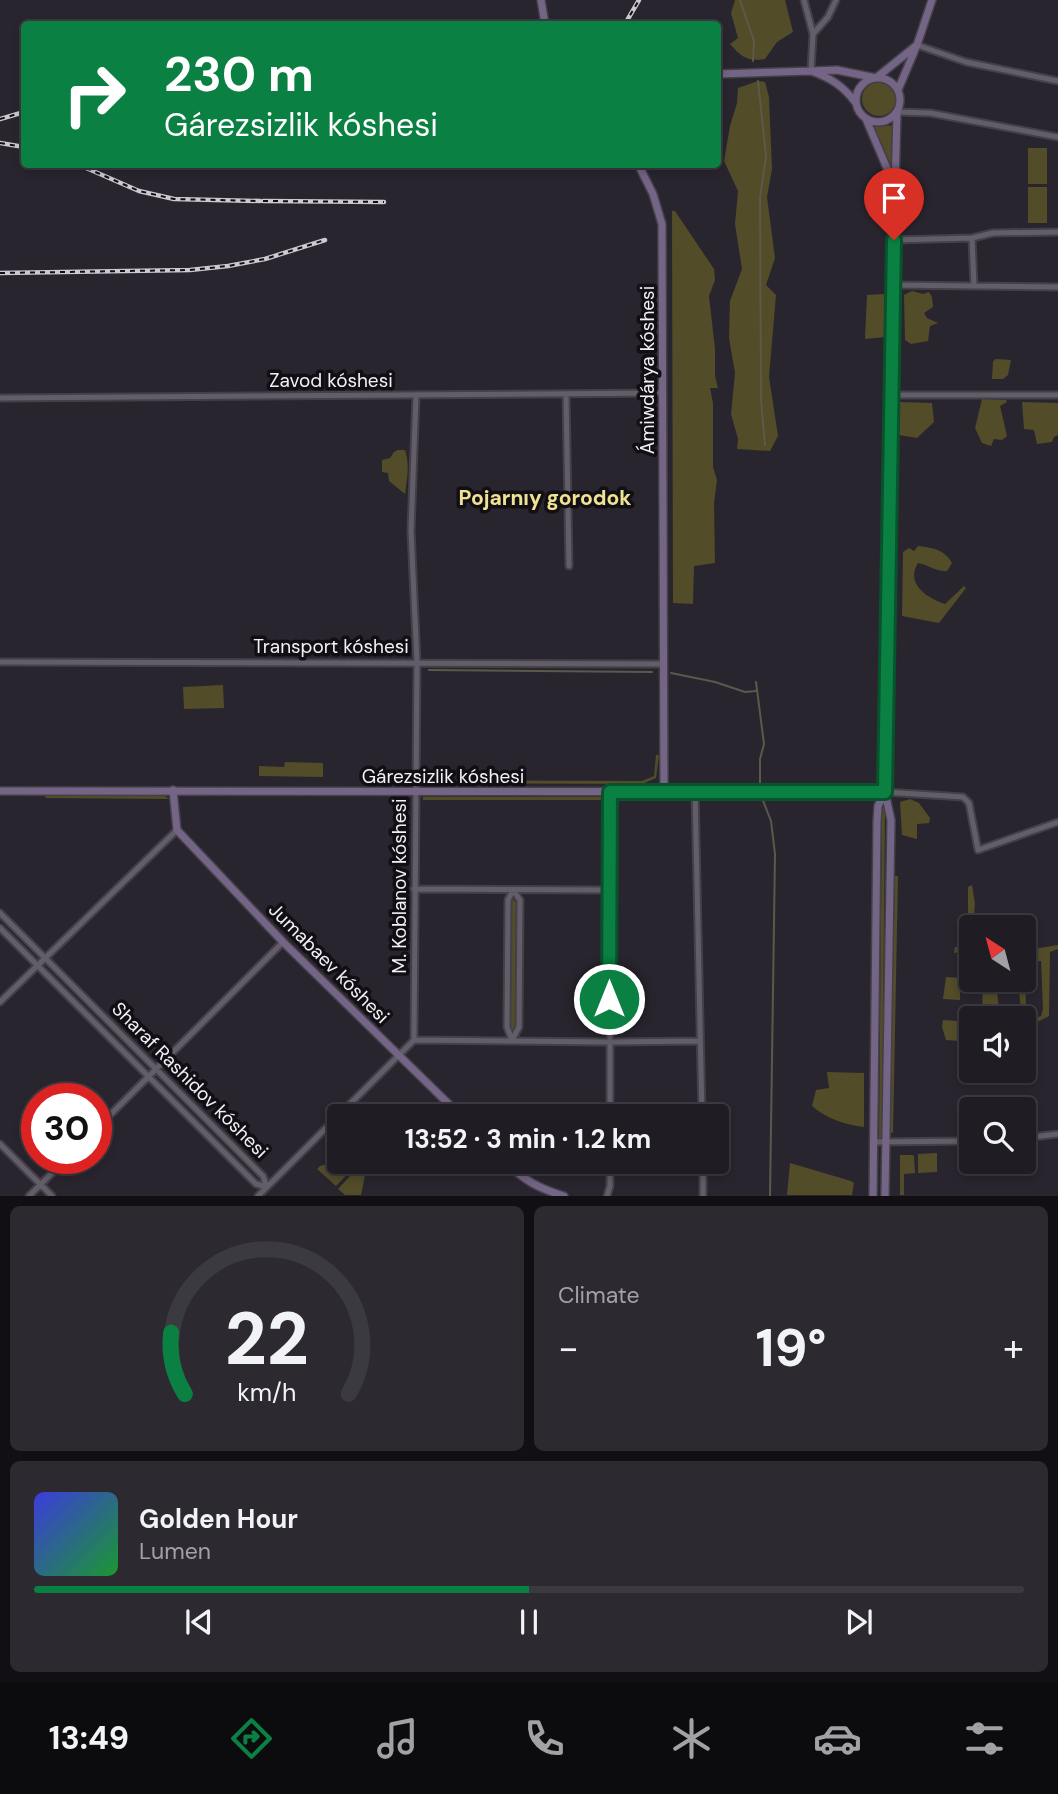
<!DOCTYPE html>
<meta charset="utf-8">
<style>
:root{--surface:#1f1c23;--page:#2c2930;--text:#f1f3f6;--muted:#a1a1a6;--line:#3c3a41;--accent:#0b8043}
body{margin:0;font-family:"DM Sans",sans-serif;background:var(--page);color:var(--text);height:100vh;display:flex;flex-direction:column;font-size:26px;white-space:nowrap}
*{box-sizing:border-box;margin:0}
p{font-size:23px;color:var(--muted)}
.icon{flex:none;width:38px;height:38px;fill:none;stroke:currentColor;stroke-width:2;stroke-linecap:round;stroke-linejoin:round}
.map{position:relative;height:1196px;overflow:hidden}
.drawer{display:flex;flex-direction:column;gap:10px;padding:10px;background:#110f13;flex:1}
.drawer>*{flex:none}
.hud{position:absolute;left:21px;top:21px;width:700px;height:147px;border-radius:7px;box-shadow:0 4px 10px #0003,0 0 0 2px var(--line);background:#0b8043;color:#fff;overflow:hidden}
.needle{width:46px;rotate:324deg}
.fabs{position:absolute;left:959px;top:915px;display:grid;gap:14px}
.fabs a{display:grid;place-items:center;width:77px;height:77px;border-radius:7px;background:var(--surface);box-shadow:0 4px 10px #0003,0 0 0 2px var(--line);font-size:35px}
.speed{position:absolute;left:21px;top:1083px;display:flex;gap:14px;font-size:35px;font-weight:700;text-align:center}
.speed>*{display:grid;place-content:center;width:91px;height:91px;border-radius:50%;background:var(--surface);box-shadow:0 4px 10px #0003,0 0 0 2px var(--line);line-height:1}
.speed .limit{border:10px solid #d22;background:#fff;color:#111}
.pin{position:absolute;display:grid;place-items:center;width:60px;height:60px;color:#fff;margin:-72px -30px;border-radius:50% 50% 50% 0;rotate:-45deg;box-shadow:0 0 7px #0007}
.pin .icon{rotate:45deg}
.me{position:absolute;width:77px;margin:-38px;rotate:0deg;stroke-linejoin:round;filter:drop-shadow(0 0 5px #0008)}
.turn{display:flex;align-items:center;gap:24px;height:147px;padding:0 28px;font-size:32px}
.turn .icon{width:91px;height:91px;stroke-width:2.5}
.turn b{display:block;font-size:49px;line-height:60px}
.big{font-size:52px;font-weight:700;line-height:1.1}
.drawer .tile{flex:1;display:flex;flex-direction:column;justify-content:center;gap:10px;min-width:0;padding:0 24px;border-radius:10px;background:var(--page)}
.drawer .dial{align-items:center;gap:0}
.dial svg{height:182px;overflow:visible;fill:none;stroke:var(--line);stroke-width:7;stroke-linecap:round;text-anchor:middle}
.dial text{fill:var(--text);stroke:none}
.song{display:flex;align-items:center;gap:21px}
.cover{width:84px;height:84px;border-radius:10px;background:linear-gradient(135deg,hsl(240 70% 55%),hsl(130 70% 35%))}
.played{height:7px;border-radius:4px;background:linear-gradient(90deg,var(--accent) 50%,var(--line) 50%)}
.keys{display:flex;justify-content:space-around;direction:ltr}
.heat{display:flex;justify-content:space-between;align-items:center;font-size:38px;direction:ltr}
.drawer .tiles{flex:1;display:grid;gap:10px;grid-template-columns:1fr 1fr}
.tile:last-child{grid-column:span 2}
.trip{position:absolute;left:327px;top:1104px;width:402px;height:70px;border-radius:7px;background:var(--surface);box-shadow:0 4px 10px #0003,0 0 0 2px var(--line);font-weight:700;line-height:70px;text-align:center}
.dock{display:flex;height:112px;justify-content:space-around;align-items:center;background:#0c0b0e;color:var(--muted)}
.dock .icon{width:49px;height:49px}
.dock .selected{color:var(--accent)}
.dock b{font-size:32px;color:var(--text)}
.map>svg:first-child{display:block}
.green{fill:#524c29}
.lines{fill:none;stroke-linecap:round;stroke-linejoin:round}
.stream{stroke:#5d584a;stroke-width:2}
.street-casing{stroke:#434048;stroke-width:9}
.secondary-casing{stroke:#434048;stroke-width:10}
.street{stroke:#635d69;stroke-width:5}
.secondary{stroke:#746485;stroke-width:7}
.rail-casing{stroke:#ccc9d1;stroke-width:4.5}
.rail{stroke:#110f14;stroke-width:2;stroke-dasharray:5;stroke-linecap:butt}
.route-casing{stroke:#07532c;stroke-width:18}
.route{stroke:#0b8043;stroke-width:12}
.labels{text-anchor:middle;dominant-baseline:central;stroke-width:7;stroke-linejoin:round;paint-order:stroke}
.street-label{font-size:19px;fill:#f2eff6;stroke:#110f14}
.neighbourhood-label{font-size:21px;font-weight:bold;fill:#f0e293;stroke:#110f14}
</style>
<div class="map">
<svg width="1058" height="1196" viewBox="0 0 1058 1196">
<rect width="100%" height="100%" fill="#29252f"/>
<path class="green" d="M735,0H785L793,32L777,42L765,59C747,62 742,57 730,44L738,38L731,13Z
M758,81L765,82L769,97L772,169L767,197L775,258L766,285L776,295L769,377L778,436L770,451L737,449L738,439L731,414L735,373L729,338L730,301L742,269L735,224L738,191L724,161L730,126L737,103L738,88Z
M862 99a17 17 0 1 1 34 0a17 17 0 1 1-34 0Z
M894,125L891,166L874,127Z
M1028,148H1047V184H1028Z
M1028,187H1047V223H1028Z
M672,211H675L714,269L715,280L709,296L715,349V376L718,388H710L713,403V467L717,480L714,503L715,563L694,566L693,604L673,603Z
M912,291L923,294L929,292L932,297L933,307L924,313L927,318L938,323L930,326L928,341L911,344L905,340L904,295Z
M884,294L885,337L865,339L867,295Z
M996,359L1011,360L1008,375L1003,379H992L993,361Z
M982,399L1006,400L1007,402L1000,406L1007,436L1002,440L994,439L991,446L982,443L975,428Z
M900,402L932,403L934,422L917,438L899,435Z
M1022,402L1058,403V435L1054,437L1052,442L1037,444L1034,430L1024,429Z
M398,450H405C410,465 407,479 405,494L389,481L388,473L382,472V460L390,458L394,452Z
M918,546C933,548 944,549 952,563L947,571C936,572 929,565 918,563C905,584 927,598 945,604L964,586L966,588L939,623L902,616L903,552L909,548L914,551Z
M223,685L224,708L184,709L183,687Z
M656,755H659L656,778L642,784L421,783V780L642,781L654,776Z
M285,762L323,763V777L259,776V766L284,767Z
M46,795L165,796L169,799L45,798Z
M423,797H604V800H423Z
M910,799L919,803L930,818L929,823L917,824V839L902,835L900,802Z
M882,808H885L882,1138H879Z
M895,876H898L893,1133L890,1132Z
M972,885L975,904L973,927L971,928V950L954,953L955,947H967L968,944V887Z
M513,899L516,902V1028L513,1030L511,1028L510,902Z
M1058,945V949L1050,952L1049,1016L1033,1024L1031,1020L1041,1016L1043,1009L1041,961L1025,962L1026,1010H1021L1018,980H1024V955L1028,950Z
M946,977L960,978V1000L943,999Z
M983,980L996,982L1000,1018H982Z
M943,1020L959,1021V1041L946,1040L942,1027Z
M827,1072L864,1073V1127C846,1125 825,1118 812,1106L816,1090L829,1088Z
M937,1153V1172L918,1173V1154Z
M900,1155H913L914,1157L915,1173L904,1174V1195H900Z
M339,1161L359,1162L336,1186L317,1169L320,1166Z
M363,1162L367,1165L361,1195H345L338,1189Z
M790,1163L851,1181L854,1183L852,1195H787Z"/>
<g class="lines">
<path class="stream" d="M740,0L754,41L753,61
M758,81L766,156L760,198L761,400L765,445
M429,670L652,672
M671,673L715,682L745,692L756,691
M756,682L764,744L760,759V784
M762,798L771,821L775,854L770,1196"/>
<g class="street-casing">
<path id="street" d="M804,0L813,34L811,71
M813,34L828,17L836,0
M917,45L966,62L1058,81
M897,112L930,113L1058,137
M972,238L974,286
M894,240L972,238L993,233L1058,232
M893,285L1058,287
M566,394L569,566
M891,395H1058
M0,398L662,393
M0,662L663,664
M695,791L702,1116
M885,792L963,797L969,803L978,850L1058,822
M414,889L608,890
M513,890L520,900L519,1027L512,1040L507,1027L508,900Z
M0,913L263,1176L267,1187
M0,928L256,1184L267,1187
M0,1002L177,830
M414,1040L417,662L411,531L416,396
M414,1040L609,1042L700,1041
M610,1116V792
M96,1129L283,942
M1024,1138L1058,1134
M873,1142L971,1141
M0,1144L52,1196
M29,1196L67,1158
M258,1196L414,1040
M607,1196L610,1186V1162
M703,1196V1162"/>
</g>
<g class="secondary-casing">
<path id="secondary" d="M541,0L545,24
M917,45L932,0
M718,74L811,71
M856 100a22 22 0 1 1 44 0a22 22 0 1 1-44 0Z
M856,103C843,86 831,78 811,71L837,70L876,78L917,45L898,90
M866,119L895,187L897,112
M638,164L653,194L662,224L664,791
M173,790L177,830L283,942L461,1116
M0,791L885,792
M506,1162C523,1180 540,1189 564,1196
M873,1196L877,822L878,806L885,792
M885,1196L891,820L885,792L895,187"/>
</g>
<use href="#street" class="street"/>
<use href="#secondary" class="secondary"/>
<g class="rail-casing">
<path id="rail" d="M625,24L639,0
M0,119L24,112
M0,143L24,147
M77,164L139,191L174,199L260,201
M263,201L384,202
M0,273L190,270L228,266L265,259L325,240"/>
</g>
<use href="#rail" class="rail"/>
</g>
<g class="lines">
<g class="route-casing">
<path id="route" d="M609,999L610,792H885L894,240"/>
</g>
<use href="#route" class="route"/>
</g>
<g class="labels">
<g class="street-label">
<text transform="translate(647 370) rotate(-90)">Ámiwdárya kóshesi</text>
<text x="331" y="380">Zavod kóshesi</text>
<text x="331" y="646">Transport kóshesi</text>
<text x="443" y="776">Gárezsizlik kóshesi</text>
<text transform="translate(399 886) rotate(-90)">M. Koblanov kóshesi</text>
<text transform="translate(329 963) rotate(45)">Jumabaev kóshesi</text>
<text transform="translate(190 1080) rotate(45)">Sharaf Rashidov kóshesi</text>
</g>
<g class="neighbourhood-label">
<text x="545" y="498">Pojarnıy gorodok</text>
</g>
</g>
</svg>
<div class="fabs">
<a><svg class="needle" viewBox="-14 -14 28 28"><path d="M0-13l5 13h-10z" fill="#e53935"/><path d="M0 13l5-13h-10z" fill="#a1a1a6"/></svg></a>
<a><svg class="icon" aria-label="sound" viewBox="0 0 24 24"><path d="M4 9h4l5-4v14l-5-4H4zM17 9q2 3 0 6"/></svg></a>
<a><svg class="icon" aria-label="search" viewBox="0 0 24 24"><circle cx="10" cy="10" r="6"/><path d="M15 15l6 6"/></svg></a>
</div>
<div class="speed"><div class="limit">30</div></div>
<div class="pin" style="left:894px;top:240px;background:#d93025"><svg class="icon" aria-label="arrive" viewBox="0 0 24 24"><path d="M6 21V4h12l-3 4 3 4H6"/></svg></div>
<svg class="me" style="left:609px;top:999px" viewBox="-20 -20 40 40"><circle r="17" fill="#0b8043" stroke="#fff" stroke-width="3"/><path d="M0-11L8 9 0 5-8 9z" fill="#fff"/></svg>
<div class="trip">13:52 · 3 min · 1.2 km</div>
<div class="hud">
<div class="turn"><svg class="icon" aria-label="right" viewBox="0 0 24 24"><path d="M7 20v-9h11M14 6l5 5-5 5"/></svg><div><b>230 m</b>Gárezsizlik kóshesi</div></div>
</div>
</div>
<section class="drawer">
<div class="tiles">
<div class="tile dial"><svg viewBox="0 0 100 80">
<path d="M14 69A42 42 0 1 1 86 69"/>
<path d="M14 69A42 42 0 0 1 8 42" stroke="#0b8043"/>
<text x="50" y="56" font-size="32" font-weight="700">22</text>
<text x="50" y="72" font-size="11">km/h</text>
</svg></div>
<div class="tile"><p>Climate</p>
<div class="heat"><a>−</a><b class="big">19°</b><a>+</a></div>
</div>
<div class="tile">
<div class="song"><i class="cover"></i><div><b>Golden Hour</b><p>Lumen</p></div></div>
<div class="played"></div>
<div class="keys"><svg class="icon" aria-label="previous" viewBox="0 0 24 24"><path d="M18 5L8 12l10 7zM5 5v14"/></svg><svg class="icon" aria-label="pause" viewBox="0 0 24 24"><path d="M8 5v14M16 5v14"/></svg><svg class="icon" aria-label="next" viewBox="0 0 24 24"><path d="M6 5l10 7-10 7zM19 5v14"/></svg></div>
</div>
</div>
</section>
<nav class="dock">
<b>13:49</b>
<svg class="icon selected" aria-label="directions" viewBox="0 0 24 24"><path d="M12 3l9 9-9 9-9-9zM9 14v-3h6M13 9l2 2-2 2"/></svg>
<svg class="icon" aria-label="music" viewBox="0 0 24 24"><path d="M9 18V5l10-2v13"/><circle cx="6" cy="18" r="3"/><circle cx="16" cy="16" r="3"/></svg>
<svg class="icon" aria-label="phone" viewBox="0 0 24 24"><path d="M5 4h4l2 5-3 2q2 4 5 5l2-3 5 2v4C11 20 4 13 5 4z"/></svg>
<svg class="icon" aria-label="climate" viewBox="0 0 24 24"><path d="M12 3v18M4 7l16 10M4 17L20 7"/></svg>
<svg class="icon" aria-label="car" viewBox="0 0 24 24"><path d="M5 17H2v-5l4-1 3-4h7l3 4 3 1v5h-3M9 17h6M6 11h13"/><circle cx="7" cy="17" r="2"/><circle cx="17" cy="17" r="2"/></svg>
<svg class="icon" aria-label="filters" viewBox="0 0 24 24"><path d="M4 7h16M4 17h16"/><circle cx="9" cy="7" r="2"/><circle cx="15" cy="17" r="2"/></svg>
</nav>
